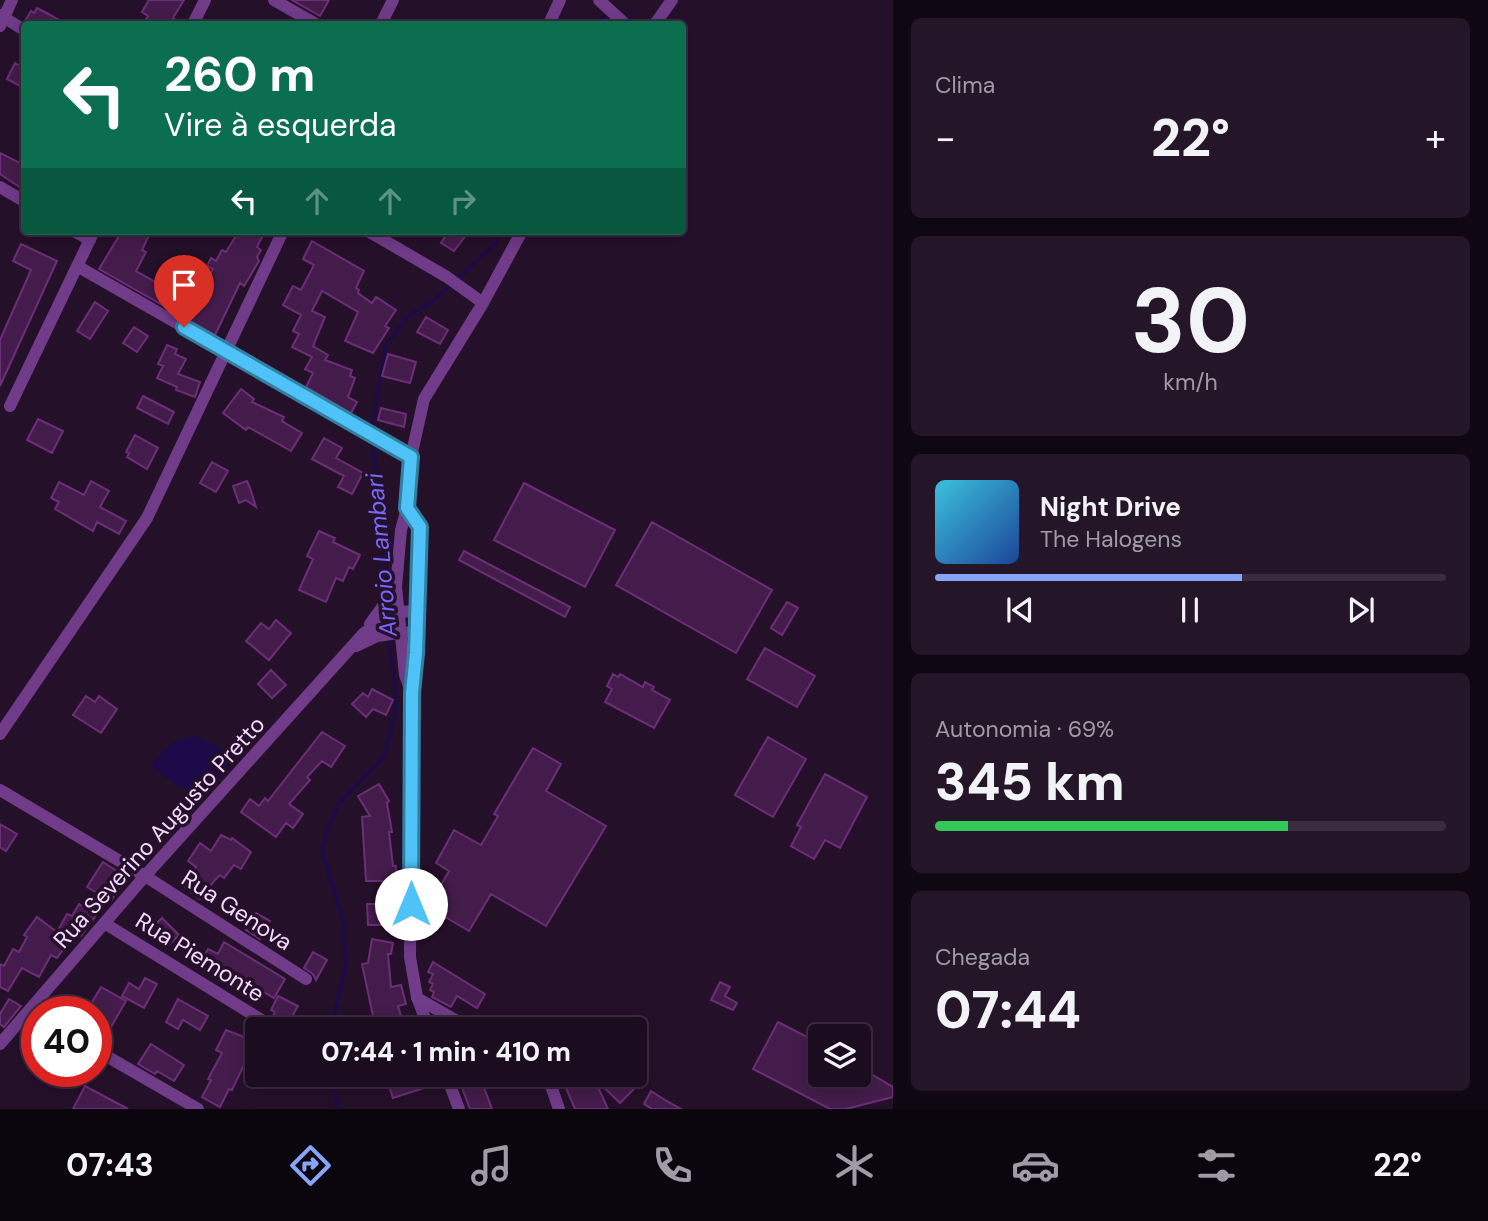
<!DOCTYPE html>
<html lang="pt">
<meta charset="utf-8">
<style>
:root{--surface:#1c0c20;--page:#251529;--text:#f1f3f6;--muted:#a09ba5;--line:#3a2c3e;--accent:#87a5fa}
body{margin:0;font-family:"DM Sans",sans-serif;background:var(--page);color:var(--text);height:100vh;display:flex;flex-direction:column;font-size:26px;white-space:nowrap}
*{box-sizing:border-box;margin:0}
p{font-size:23px;color:var(--muted)}
.icon{flex:none;width:38px;height:38px;fill:none;stroke:currentColor;stroke-width:2;stroke-linecap:round;stroke-linejoin:round}
.map{position:relative;flex:1;overflow:hidden}
.sheet{display:flex;flex-direction:column;gap:18px;padding:18px;background:#0f0712;width:595px}
.sheet>*{flex:none}
.guide{position:absolute;left:21px;top:21px;width:665px;height:214px;border-radius:7px;box-shadow:0 4px 18px #0003,0 0 0 2px var(--line);background:#0b6e4f;color:#fff;overflow:hidden}
.fabs{position:absolute;left:808px;top:1024px;display:grid;gap:14px}
.fabs a{display:grid;place-items:center;width:63px;height:63px;border-radius:7px;background:var(--surface);box-shadow:0 4px 18px #0003,0 0 0 2px var(--line);font-size:35px}
.speed{position:absolute;left:21px;top:996px;display:flex;gap:14px;font-size:35px;font-weight:700;text-align:center}
.speed>*{display:grid;place-content:center;width:91px;height:91px;border-radius:50%;background:var(--surface);box-shadow:0 4px 18px #0003,0 0 0 2px var(--line);line-height:1}
.speed .limit{border:10px solid #d22;background:#fff;color:#111}
.pin{position:absolute;display:grid;place-items:center;width:60px;height:60px;color:#fff;margin:-72px -30px;border-radius:50% 50% 50% 0;rotate:-45deg;box-shadow:0 0 7px #0007}
.pin .icon{rotate:45deg}
.me{position:absolute;width:77px;margin:-38px;rotate:0deg;stroke-linejoin:round;filter:drop-shadow(0 0 5px #0008)}
.turn{display:flex;align-items:center;gap:24px;height:147px;padding:0 28px;font-size:32px}
.turn .icon{width:91px;height:91px;stroke-width:2.5}
.turn b{display:block;font-size:49px;line-height:60px}
.lanes{display:flex;align-items:center;height:66px;padding:0 28px;background:#0003;justify-content:center;gap:35px;direction:ltr}
.lanes .off{opacity:.35}
.big{font-size:52px;font-weight:800;line-height:1.1}
.sheet .widget{flex:1;display:flex;flex-direction:column;justify-content:center;gap:10px;min-width:0;padding:0 24px;border-radius:10px;background:var(--page)}
.sheet .dial{align-items:center;gap:0}
.dial b{font-size:91px;line-height:1}
.song{display:flex;align-items:center;gap:21px}
.cover{width:84px;height:84px;border-radius:10px;background:linear-gradient(135deg,hsl(190 70% 55%),hsl(220 70% 35%))}
.played{height:7px;border-radius:4px;background:linear-gradient(90deg,var(--accent) 60%,var(--line) 60%)}
.keys{display:flex;justify-content:space-around;direction:ltr}
.heat{display:flex;justify-content:space-between;align-items:center;font-size:38px;direction:ltr}
.charge{height:10px;border-radius:5px;background:linear-gradient(90deg,#34c759 69%,var(--line) 0)}
.trip{position:absolute;left:245px;top:1017px;width:402px;height:70px;border-radius:7px;background:var(--surface);box-shadow:0 4px 18px #0003,0 0 0 2px var(--line);font-weight:800;line-height:70px;text-align:center}
.dock{display:flex;height:112px;justify-content:space-around;align-items:center;background:#0b050d;color:var(--muted)}
.dock .icon{width:49px;height:49px}
.dock .active{color:var(--accent)}
.dock b{font-size:32px;color:var(--text)}
main{display:flex;flex:1;min-height:0}
.map>svg:first-child{display:block}
.water{fill:#1c0a49}
.lines{fill:none;stroke-linecap:round;stroke-linejoin:round}
.stream{stroke:#1c0a49;stroke-width:3.5}
.building{fill:#441c4b;stroke:#6c2e77;stroke-width:2}
.minor{stroke:#703b89;stroke-width:12}
.route-casing{stroke:#337fa1;stroke-width:18}
.route{stroke:#4fc3f7;stroke-width:12}
.labels{text-anchor:middle;dominant-baseline:central;stroke-width:7;stroke-linejoin:round;paint-order:stroke}
.street-label{font-size:23px;fill:#f6d9ff;stroke:#25102a}
.water-label{font-size:24px;font-style:italic;fill:#7767ff;stroke:#25102a}
</style>
<main>
<div class="map">
<svg width="893" height="1109" viewBox="0 0 893 1109">
<rect width="100%" height="100%" fill="#25102a"/>
<path class="water" d="M198,736L233,757C211,802 185,798 152,765C168,744 172,739 198,736Z"/>
<g class="lines">
<path class="stream" d="M598,24L607,13
M371,429L386,346L407,317L432,302L494,245L500,231
M372,441L381,505L384,597
M333,1029L335,1011L346,965L343,922L322,850L327,830L338,804L384,757L395,715V686L388,639
M331,1074L338,1109"/>
</g>
<path class="building" d="M149,0H184L173,18L183,24H143L148,16L142,12Z
M292,0H329L320,16Z
M37,8L52,16L66,24H31L25,21L31,11L34,13Z
M15,63L24,68V88L7,79Z
M0,153L24,165V190L0,174Z
M122,231H151L142,250L146,252L136,271L184,298L191,287L200,293L213,269L207,266L211,258L216,261L222,250L226,252L239,231H265L257,247L261,250L257,257L259,261L244,286L240,283L215,335L99,269Z
M449,231H469L454,251L441,243Z
M312,241L364,271L356,288L359,290L358,293L372,303L376,297L396,310L385,326L389,328L373,353L345,341L358,312L322,291L312,311L325,317L313,346L328,355L325,360L352,370L350,376L355,378L348,397L357,402L351,413L306,387L313,373L305,369L312,357L292,347L299,334L293,331L301,315L283,305L293,286L301,290L314,265L303,259Z
M21,244L57,261L0,386V340L31,270L13,261Z
M95,302L108,311L90,339L77,331Z
M426,317L448,330L440,344L417,332Z
M134,327L148,336L137,352L123,343Z
M167,345L177,349L175,354L186,359L178,374L200,382L195,397L176,390L177,387L157,378L163,366L158,364Z
M388,354L416,362L410,383L382,376Z
M241,389L254,399L252,402L284,417L282,421L302,433L291,451L248,427L246,430L223,413Z
M143,396L174,412L168,424L137,408Z
M381,408L406,414L404,427L378,420Z
M38,419L63,431L52,453L27,440Z
M135,435L158,448L147,469L127,457L129,453L126,452Z
M324,438L342,448L336,458L363,473L352,494L338,487L344,476L312,459Z
M212,462L228,471L216,492L200,483Z
M91,481L109,491L100,507L126,521L119,534L97,522L93,531L55,509L59,502L51,498L59,482L84,495Z
M247,481L250,488L256,507L246,500L239,503L233,486Z
M524,483L615,530L585,587L494,540Z
M652,522L772,590L736,653L616,585Z
M319,531L335,538L333,542L360,555L353,569L349,567L343,581L336,578L326,602L299,590L313,559L307,556Z
M464,551L570,607L565,617L459,560Z
M787,602L798,608L782,635L771,628Z
M276,620L291,633L269,660L246,641L261,623L269,629Z
M765,648L815,676L797,707L747,679Z
M271,670L286,685L272,698L258,684Z
M613,674L618,677L620,674L643,687L645,682L654,687L652,690L670,700L654,728L605,702L612,689L607,686Z
M372,689L393,700L386,715L373,709L366,717L352,704L363,693L368,697Z
M86,696L95,702L99,696L117,709L101,733L73,715Z
M322,732L345,746L331,767L322,761L307,777L310,780L289,804L303,814L293,828L286,823L276,837L241,812L250,799L259,806L265,798L268,801Z
M768,737L806,759L773,817L735,795Z
M533,748L561,764L546,791L606,826L546,926L491,894L469,931L428,907L449,871L436,863L454,830L481,845L498,816L494,814Z
M825,774L867,797L840,848L825,840L814,859L791,846L801,827L797,825Z
M379,784L389,801L387,803L392,832H389L393,866H396L395,881H366L362,817L370,816L358,796Z
M0,824L17,834L6,851L0,847Z
M221,835L231,840L232,838L251,852L241,869L234,865L224,878L220,875L215,880L200,899L182,885L196,867L188,861L200,843L211,851Z
M103,862L126,877L111,901L87,887Z
M79,904L97,914L81,936L75,933L57,958L51,955L39,977L22,968L8,991L0,987V964L4,966L13,949L19,952L27,937L24,935L37,917L57,932L67,914L72,916Z
M367,904H397V925H368Z
M256,913L270,921L260,939L246,930Z
M162,918L179,935L169,945L152,928Z
M372,939L393,943L391,954H388L391,987L401,985L406,1004L398,1006L405,1029H355L354,1026L374,1021L362,964L368,963Z
M224,942L285,979L274,998L247,982L242,990L231,984L234,979L201,962L208,949L218,954Z
M313,952L327,960L316,980L313,974L304,968Z
M433,962L485,994L477,1008L457,996L451,1007L432,997L434,992L430,990L433,984L429,982L433,974L428,972Z
M145,978L157,984L144,1008L122,996L129,983L139,989Z
M720,982L730,987L725,996L737,1003L733,1010L711,1000Z
M101,987L126,1001L111,1027L96,1018V1012H86Z
M278,996L298,1006L288,1024L273,1016L275,1012L271,1010Z
M9,999L21,1006L4,1027L0,1024V1014Z
M178,999L208,1016L200,1030L183,1020L178,1029L166,1022Z
M778,1022L821,1044V1074H859V1067L893,1087V1097L846,1109H830L753,1069Z
M226,1030L257,1042V1057L251,1069L244,1065L232,1090L229,1089L220,1107L202,1097L211,1080L208,1079L222,1053L216,1050Z
M151,1044L184,1065L174,1081L157,1071L155,1074L138,1064Z
M385,1074H423L427,1087L393,1098Z
M465,1074H479L492,1109H470L458,1077Z
M560,1074H623L636,1087L620,1103L594,1078L608,1109H575Z
M85,1086L128,1109H73Z
M651,1091L665,1100L681,1109H652L644,1104Z"/>
<g class="lines">
<path class="minor" d="M274,0L316,24
M599,0L625,24
M0,15L24,30
M193,24L205,0
M381,24L393,0
M549,24L560,0
M655,24L672,0
M0,26L12,0
M0,187L24,201
M74,231L90,240
M368,231L447,277L483,303
M77,266L411,457
M10,406L94,231
M407,508L420,527L416,653L412,693L410,957L417,997L429,1029
M370,624L396,588
M356,646L377,636L405,632
M410,689L405,675L396,587L401,530L407,508L411,457L424,399L483,303L522,231
M0,734L147,518L283,231
M0,790L145,876L306,979
M104,923L273,1027
M417,998L471,1029
M0,1044L145,876L364,633L399,611L416,612
M96,1050L198,1109
M446,1074L459,1109
M547,1074L559,1109"/>
</g>
<g class="lines">
<g class="route-casing">
<path id="route" d="M184,327L411,457L407,508L420,527L416,653L412,693L411,904"/>
</g>
<use href="#route" class="route"/>
</g>
<g class="labels">
<g class="street-label">
<text transform="translate(159 832) rotate(-48)">Rua Severino Augusto Pretto</text>
<text transform="translate(237 910) rotate(33)">Rua Genova</text>
<text transform="translate(200 957) rotate(32)">Rua Piemonte</text>
</g>
<g class="water-label">
<text transform="translate(381 555) rotate(-95)">Arroio Lambari</text>
</g>
</g>
</svg>
<div class="fabs">
<a><svg class="icon" aria-label="layers" viewBox="0 0 24 24"><path d="M12 4l9 5-9 5-9-5zM3 14l9 5 9-5"/></svg></a>
</div>
<div class="speed"><div class="limit">40</div></div>
<div class="pin" style="left:184px;top:327px;background:#d93025"><svg class="icon" aria-label="arrive" viewBox="0 0 24 24"><path d="M6 21V4h12l-3 4 3 4H6"/></svg></div>
<svg class="me" style="left:411px;top:904px" viewBox="-20 -20 40 40"><circle r="19" fill="#fff"/><path d="M0-13L10 11 0 6-10 11z" fill="#4fc3f7"/></svg>
<div class="trip">07:44 · 1 min · 410 m</div>
<div class="guide">
<div class="turn"><svg class="icon" aria-label="left" viewBox="0 0 24 24"><path d="M17 20v-9H6M10 6l-5 5 5 5"/></svg><div><b>260 m</b>Vire à esquerda</div></div>
<div class="lanes"><svg class="icon" aria-label="left" viewBox="0 0 24 24"><path d="M17 20v-9H6M10 6l-5 5 5 5"/></svg><svg class="icon off" aria-label="ahead" viewBox="0 0 24 24"><path d="M12 20V5M6 11l6-6 6 6"/></svg><svg class="icon off" aria-label="ahead" viewBox="0 0 24 24"><path d="M12 20V5M6 11l6-6 6 6"/></svg><svg class="icon off" aria-label="right" viewBox="0 0 24 24"><path d="M7 20v-9h11M14 6l5 5-5 5"/></svg></div>
</div>
</div>
<section class="sheet">
<div class="widget"><p>Clima</p>
<div class="heat"><a>−</a><b class="big">22°</b><a>+</a></div>
</div>
<div class="widget dial"><b>30</b><p>km/h</p></div>
<div class="widget">
<div class="song"><i class="cover"></i><div><b>Night Drive</b><p>The Halogens</p></div></div>
<div class="played"></div>
<div class="keys"><svg class="icon" aria-label="previous" viewBox="0 0 24 24"><path d="M18 5L8 12l10 7zM5 5v14"/></svg><svg class="icon" aria-label="pause" viewBox="0 0 24 24"><path d="M8 5v14M16 5v14"/></svg><svg class="icon" aria-label="next" viewBox="0 0 24 24"><path d="M6 5l10 7-10 7zM19 5v14"/></svg></div>
</div>
<div class="widget"><p>Autonomia · 69%</p><b class="big">345 km</b><div class="charge"></div></div>
<div class="widget"><p>Chegada</p><b class="big">07:44</b></div>
</section>
</main>
<nav class="dock">
<b>07:43</b>
<svg class="icon active" aria-label="directions" viewBox="0 0 24 24"><path d="M12 3l9 9-9 9-9-9zM9 14v-3h6M13 9l2 2-2 2"/></svg>
<svg class="icon" aria-label="music" viewBox="0 0 24 24"><path d="M9 18V5l10-2v13"/><circle cx="6" cy="18" r="3"/><circle cx="16" cy="16" r="3"/></svg>
<svg class="icon" aria-label="phone" viewBox="0 0 24 24"><path d="M5 4h4l2 5-3 2q2 4 5 5l2-3 5 2v4C11 20 4 13 5 4z"/></svg>
<svg class="icon" aria-label="climate" viewBox="0 0 24 24"><path d="M12 3v18M4 7l16 10M4 17L20 7"/></svg>
<svg class="icon" aria-label="car" viewBox="0 0 24 24"><path d="M5 17H2v-5l4-1 3-4h7l3 4 3 1v5h-3M9 17h6M6 11h13"/><circle cx="7" cy="17" r="2"/><circle cx="17" cy="17" r="2"/></svg>
<svg class="icon" aria-label="filters" viewBox="0 0 24 24"><path d="M4 7h16M4 17h16"/><circle cx="9" cy="7" r="2"/><circle cx="15" cy="17" r="2"/></svg>
<b>22°</b>
</nav>
